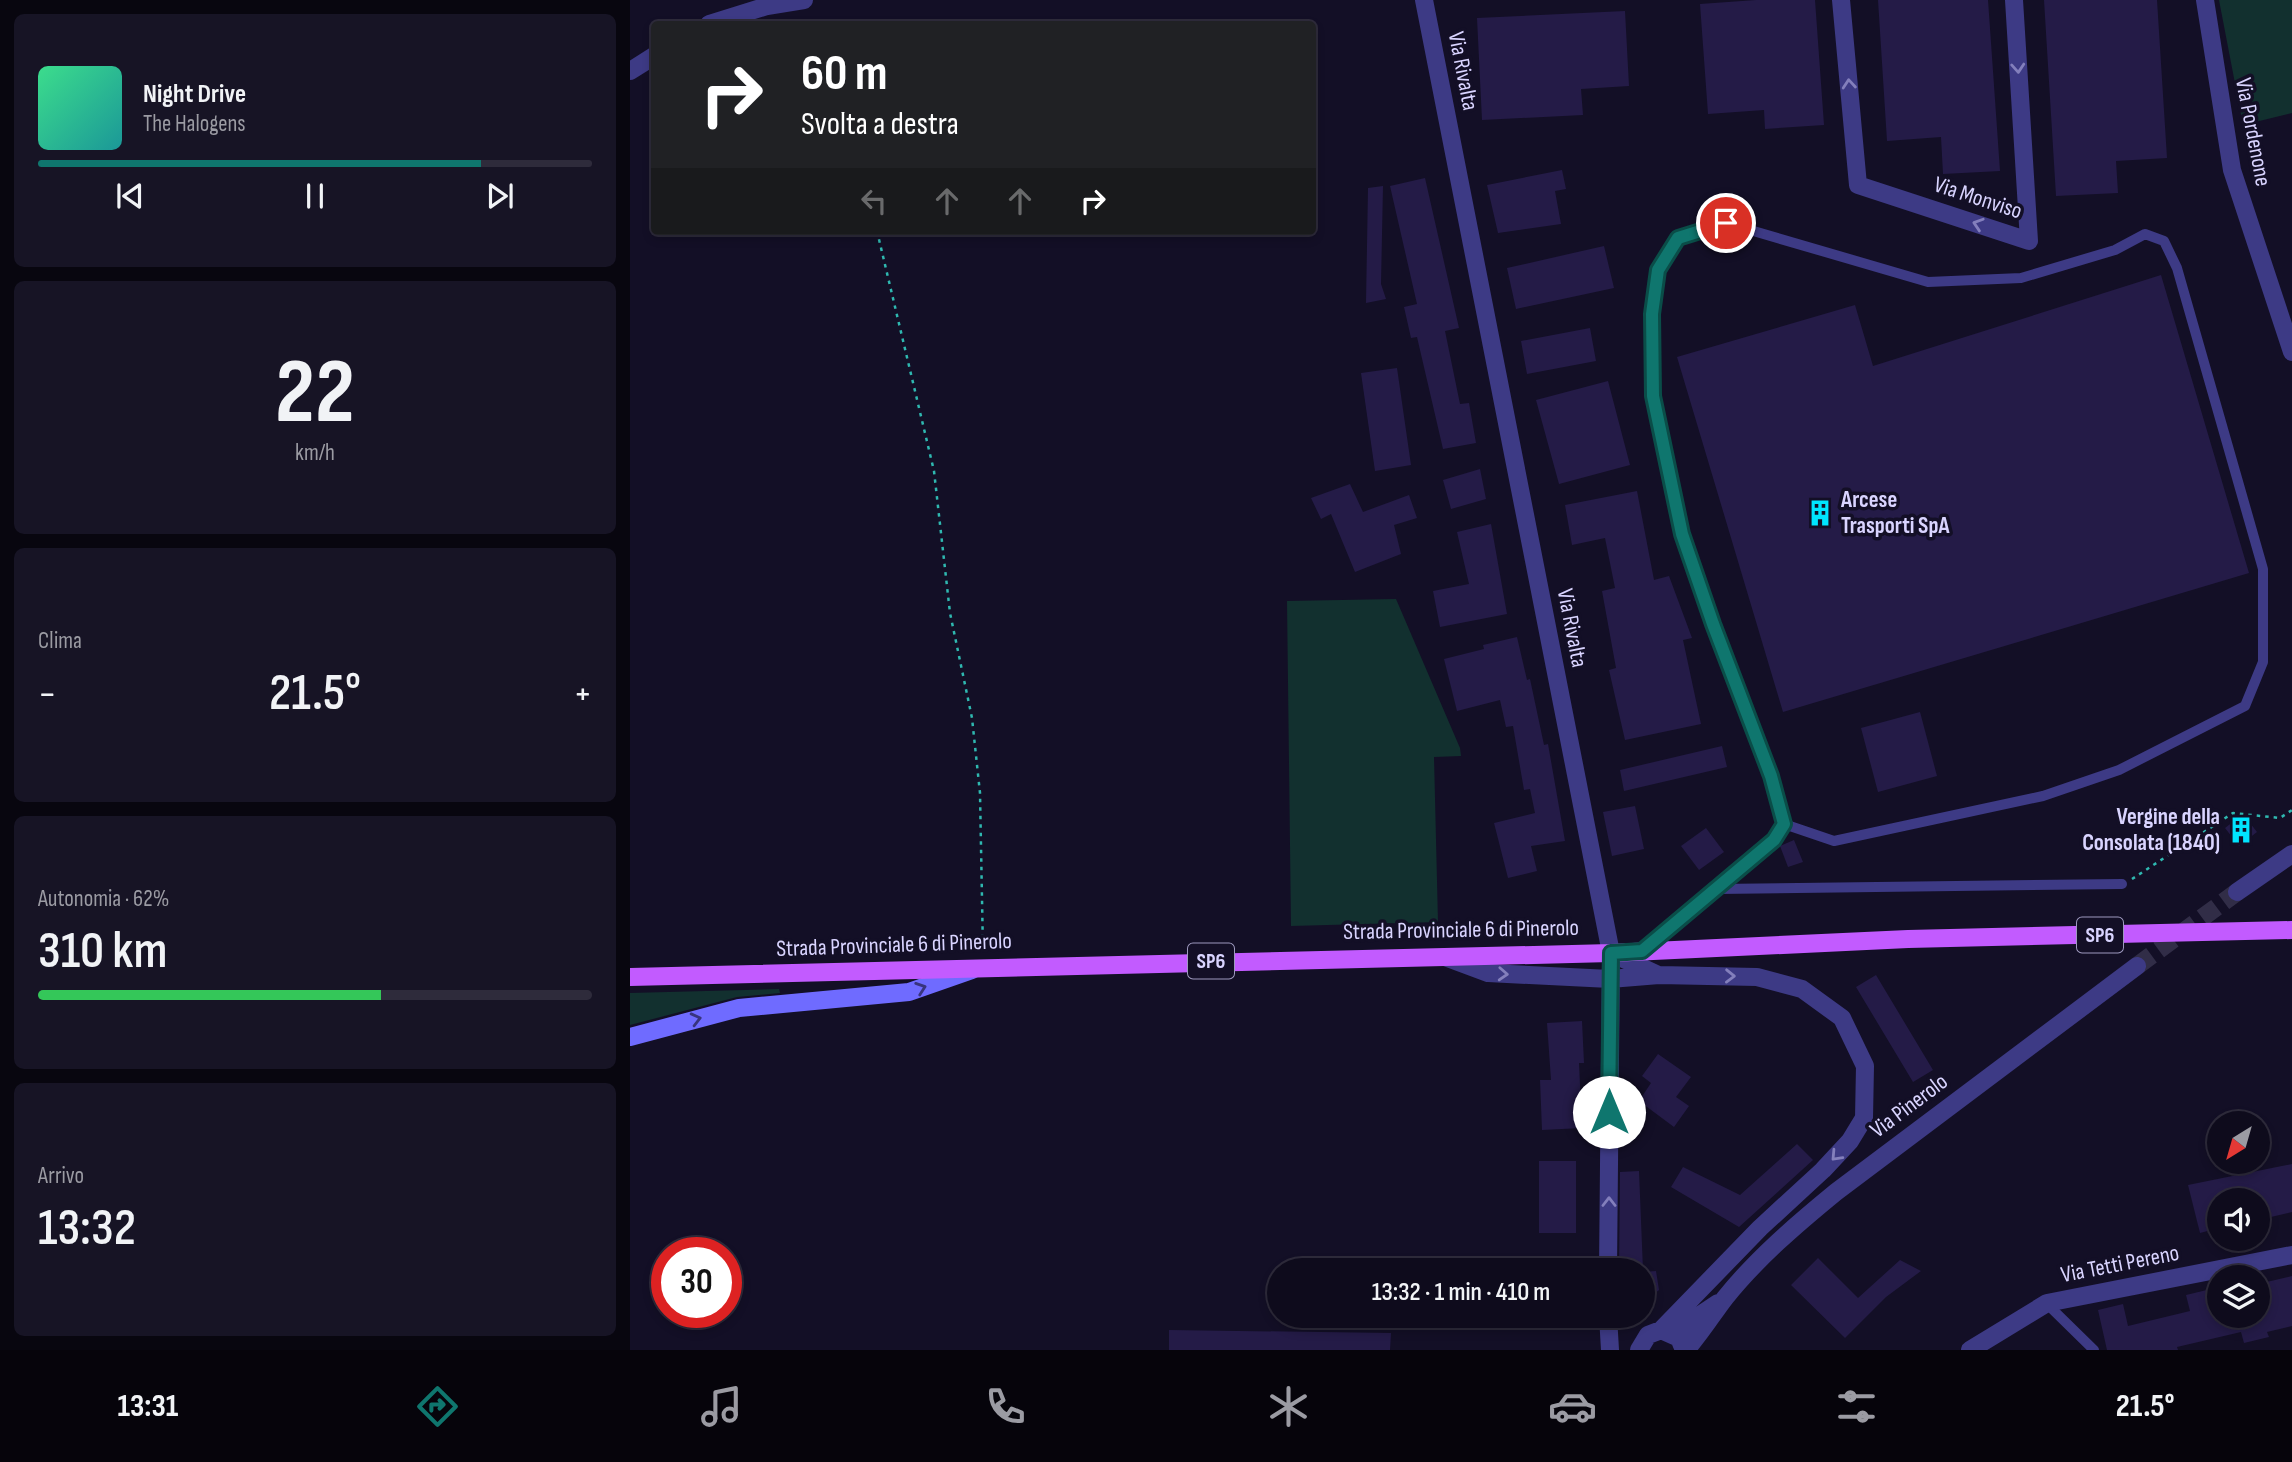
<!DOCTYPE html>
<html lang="it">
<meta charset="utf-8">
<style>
:root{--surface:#0e0b1c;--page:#171425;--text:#f1f3f6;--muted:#9b9ba3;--line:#2e2b3b;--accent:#0f766e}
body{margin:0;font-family:"Sofia Sans Condensed",sans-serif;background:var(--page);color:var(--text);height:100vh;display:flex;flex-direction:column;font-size:26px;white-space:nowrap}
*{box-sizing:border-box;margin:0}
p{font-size:23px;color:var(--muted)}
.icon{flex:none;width:38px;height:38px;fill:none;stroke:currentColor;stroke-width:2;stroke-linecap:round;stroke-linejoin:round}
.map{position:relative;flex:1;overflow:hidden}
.sheet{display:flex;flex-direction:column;gap:14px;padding:14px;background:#08060f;width:630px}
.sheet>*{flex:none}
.hud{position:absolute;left:21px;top:21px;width:665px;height:214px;border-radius:7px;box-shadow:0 4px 10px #0003,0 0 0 2px var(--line);background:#202124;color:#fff;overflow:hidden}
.needle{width:46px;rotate:217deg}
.fabs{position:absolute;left:1577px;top:1111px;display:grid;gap:14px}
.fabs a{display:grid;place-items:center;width:63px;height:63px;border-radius:50%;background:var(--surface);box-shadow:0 4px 10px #0003,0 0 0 2px var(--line);font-size:35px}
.speed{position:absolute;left:21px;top:1237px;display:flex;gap:14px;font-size:35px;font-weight:700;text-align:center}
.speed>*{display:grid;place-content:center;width:91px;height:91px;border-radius:50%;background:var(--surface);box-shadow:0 4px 10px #0003,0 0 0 2px var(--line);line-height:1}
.speed .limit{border:10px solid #d22;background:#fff;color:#111}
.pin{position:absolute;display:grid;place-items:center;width:60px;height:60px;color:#fff;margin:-30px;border:4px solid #fff;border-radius:50%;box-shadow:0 2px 7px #0007}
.me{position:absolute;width:77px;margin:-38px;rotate:0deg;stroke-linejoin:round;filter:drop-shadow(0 0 5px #0008)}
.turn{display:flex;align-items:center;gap:24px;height:147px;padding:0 35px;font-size:32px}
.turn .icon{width:91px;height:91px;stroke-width:2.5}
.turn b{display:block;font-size:49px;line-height:60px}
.lanes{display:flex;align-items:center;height:66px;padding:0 35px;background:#0003;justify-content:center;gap:35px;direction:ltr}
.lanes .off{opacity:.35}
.big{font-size:52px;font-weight:600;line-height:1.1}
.sheet .tile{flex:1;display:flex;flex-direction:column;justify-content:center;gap:10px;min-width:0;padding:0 24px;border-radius:10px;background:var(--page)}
.sheet .dial{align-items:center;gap:0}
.dial b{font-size:91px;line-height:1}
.song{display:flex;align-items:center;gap:21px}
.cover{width:84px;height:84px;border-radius:10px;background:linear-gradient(135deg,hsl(150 70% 55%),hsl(180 70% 35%))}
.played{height:7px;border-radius:4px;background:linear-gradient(90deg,var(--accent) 80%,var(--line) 80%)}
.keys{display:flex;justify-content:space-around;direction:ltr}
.heat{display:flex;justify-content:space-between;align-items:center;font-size:38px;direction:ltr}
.charge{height:10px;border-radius:5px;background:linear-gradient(90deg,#34c759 62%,var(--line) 0)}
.trip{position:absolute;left:637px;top:1258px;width:388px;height:70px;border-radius:35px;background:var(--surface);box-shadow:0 4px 10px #0003,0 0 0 2px var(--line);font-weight:600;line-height:70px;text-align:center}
.dock{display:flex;height:112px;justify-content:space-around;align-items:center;background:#06040b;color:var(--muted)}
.dock .icon{width:49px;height:49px}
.dock .active{color:var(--accent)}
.dock b{font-size:32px;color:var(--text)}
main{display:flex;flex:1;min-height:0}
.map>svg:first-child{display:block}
.green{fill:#12302f}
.building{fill:#241b47}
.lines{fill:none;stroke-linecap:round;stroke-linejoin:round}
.minor-tunnel{stroke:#312d47;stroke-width:18;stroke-dasharray:18 9;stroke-linecap:butt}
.path{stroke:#2fb8b0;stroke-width:2.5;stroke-dasharray:3.5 5;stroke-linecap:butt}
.service{stroke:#3d3a85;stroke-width:10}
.minor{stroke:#3d3a85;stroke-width:18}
.secondary{stroke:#6f6bff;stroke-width:18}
.primary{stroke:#c25bff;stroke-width:18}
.oneway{stroke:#837fbc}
.oneway2{stroke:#38347d}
.route-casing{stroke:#0a4d48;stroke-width:18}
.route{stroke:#0f766e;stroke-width:12}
.labels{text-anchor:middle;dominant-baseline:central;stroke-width:7;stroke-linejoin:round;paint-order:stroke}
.shield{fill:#130f26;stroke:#9e99be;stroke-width:2}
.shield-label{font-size:21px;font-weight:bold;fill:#d9d4ff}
.street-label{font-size:23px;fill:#d9d4ff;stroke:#130f26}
.poi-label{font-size:23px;font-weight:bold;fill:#d9d4ff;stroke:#130f26;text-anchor:start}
</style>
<main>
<section class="sheet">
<div class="tile">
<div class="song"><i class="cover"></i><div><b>Night Drive</b><p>The Halogens</p></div></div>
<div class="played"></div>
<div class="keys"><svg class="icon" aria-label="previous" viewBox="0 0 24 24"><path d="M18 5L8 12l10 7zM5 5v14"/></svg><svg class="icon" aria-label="pause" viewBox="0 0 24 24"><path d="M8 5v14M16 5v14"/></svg><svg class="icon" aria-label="next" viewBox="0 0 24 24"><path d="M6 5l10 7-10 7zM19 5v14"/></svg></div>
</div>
<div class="tile dial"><b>22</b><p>km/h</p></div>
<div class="tile"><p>Clima</p>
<div class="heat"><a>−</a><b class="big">21.5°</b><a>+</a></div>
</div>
<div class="tile"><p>Autonomia · 62%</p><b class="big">310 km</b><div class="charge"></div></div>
<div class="tile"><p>Arrivo</p><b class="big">13:32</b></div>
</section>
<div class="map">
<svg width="1662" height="1350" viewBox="0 0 1662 1350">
<rect width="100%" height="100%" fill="#130f26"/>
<path class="green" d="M1589,0H1662V113L1613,125Z
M766,599L830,748L831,756L804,757L808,922L661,926L657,601Z
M149,989L150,993L107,997L0,1025V993Z"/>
<path class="building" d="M1126,0H1185L1194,125L1135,129L1134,110L1078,114L1070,4Z
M1248,0H1358L1370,171L1313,174L1311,137L1257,141Z
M1414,0H1527L1537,158L1486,161L1488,193L1426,196Z
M995,11L999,86L951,89L953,115L852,120L847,18Z
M932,170L936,189L925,191L931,224L868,233L857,185Z
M795,178L829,328L815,331L830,404L839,403L846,443L813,449L787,337L781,338L774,307L787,304L760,186Z
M753,186L751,284L756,299L736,303L738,188Z
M974,246L984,288L886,309L877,268Z
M1531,275L1619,573L1153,712L1047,357L1225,305L1243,366Z
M960,328L966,361L897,374L891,341Z
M767,368L781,465L745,471L731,373Z
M978,381L1000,465L929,484L906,400Z
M850,469L856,499L821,509L813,480Z
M720,484L733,512L779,495L787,518L764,525L771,554L725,572L701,514L691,519L681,498Z
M1007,491L1024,580L1039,576L1062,638L1053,640L1071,724L995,740L979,670L986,668L972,591L985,588L975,538L942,545L935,505Z
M861,524L877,614L810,627L803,591L839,584L827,532Z
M887,637L897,680L900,679L914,745L918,744L935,841L901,846L907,871L878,878L864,823L905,813L900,789L894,790L883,726L876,727L870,700L827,711L814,659L854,649L853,645Z
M1290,712L1307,776L1248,792L1231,728Z
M1092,746L1097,767L994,791L990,770Z
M1005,806L1014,849L982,856L973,812Z
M1613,814L1627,832L1609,846L1595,828Z
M1076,828L1094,852L1069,870L1051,846Z
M1164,840L1173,862L1158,867L1150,846Z
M1246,975L1303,1070L1283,1082L1226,987Z
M952,1021L954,1063H949L952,1128L912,1130L910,1080H921L917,1023Z
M1028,1054L1061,1077L1046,1097L1059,1106L1044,1127L1009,1101L1021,1083L1012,1076Z
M1167,1144L1183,1160L1109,1227L1041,1187L1053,1167L1110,1195Z
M909,1161H946V1233H909Z
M1662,1164V1212L1628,1220V1200H1589V1228L1570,1233L1558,1185Z
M1009,1171L1013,1270H989L990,1172Z
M1188,1258L1228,1298L1270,1260L1291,1271L1256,1297L1215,1338L1161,1285Z
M1026,1271L1029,1290L1013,1303V1272Z
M1662,1276V1326L1637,1332L1639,1337L1614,1343L1611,1332L1547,1347L1548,1350H1477L1468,1310L1493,1304L1498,1326L1560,1311L1556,1295L1581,1289L1588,1316H1628V1284Z
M539,1330L761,1333L760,1350H539Z"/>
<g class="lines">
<path class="minor-tunnel" d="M1507,966L1607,892"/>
<path class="path" d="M247,231L304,471L320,613L342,718L350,793L353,952
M1502,879L1603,813L1650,818L1662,810"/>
<path class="service" d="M1087,889L1492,884
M1013,951L1144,840L1154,824L1141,776L1083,624L1052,534L1023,396L1022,314L1028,270L1048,238L1096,223L1298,282L1391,278L1485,250L1515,234L1534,241L1547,268L1633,569V662L1615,706L1489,770L1413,796L1204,841L1154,824
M1417,1304L1464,1350"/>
<path class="minor" d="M794,0L981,953L978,1270
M1211,0L1228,185L1399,241L1384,0
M1575,0L1602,170L1662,352
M79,24L137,6L174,0
M0,71L24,56
M1607,892L1662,854
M981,953L1028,975
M815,957L858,973L980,979L1029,975L1127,977L1172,989L1212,1018L1235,1066L1234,1118L1220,1141L1193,1170L1130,1228L1031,1330
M978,1316L980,1350
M1043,1333L1088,1303
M1009,1350L1018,1335L1031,1330L1049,1338L1054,1350
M1056,1350C1071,1333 1082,1315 1095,1298C1127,1258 1167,1224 1206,1192L1507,966
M1340,1350L1417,1303L1662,1255"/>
<path class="secondary" d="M0,1037L109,1008L279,992L342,970"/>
<path class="primary" d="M0,977L981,953L1278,939L1662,930"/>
</g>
<defs><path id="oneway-chevron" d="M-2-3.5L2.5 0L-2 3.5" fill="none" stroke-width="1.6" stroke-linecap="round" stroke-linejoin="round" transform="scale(1.75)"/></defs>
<g class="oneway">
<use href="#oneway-chevron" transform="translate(1388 68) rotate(86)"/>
<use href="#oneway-chevron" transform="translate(1219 84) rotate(-95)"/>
<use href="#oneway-chevron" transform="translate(1348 224) rotate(-162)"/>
<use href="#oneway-chevron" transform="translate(873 974) rotate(3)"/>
<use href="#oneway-chevron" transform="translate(1100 976) rotate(1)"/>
<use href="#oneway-chevron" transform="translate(1206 1156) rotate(133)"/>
<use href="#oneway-chevron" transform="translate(979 1202) rotate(-90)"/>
</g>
<g class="oneway2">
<use href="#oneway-chevron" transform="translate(291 988) rotate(-19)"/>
<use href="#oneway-chevron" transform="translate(66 1019) rotate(-14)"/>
</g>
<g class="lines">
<g class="route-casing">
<path id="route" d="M979,1112L981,953L1012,951L1144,840L1154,824L1141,776L1083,624L1052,534L1023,396L1022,314L1028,270L1048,238L1096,223"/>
</g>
<use href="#route" class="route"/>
</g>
<defs>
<g id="building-bare" transform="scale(2.1)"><path d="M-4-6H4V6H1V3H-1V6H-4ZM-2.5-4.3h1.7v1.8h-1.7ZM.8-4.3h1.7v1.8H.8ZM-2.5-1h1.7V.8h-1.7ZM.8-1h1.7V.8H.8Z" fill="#00e5ff" stroke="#130f26" stroke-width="2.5" paint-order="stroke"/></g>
</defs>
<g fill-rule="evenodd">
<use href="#building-bare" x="1190" y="513"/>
<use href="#building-bare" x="1611" y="830"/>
</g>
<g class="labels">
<g class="shield">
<rect x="1447" y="917.5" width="46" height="35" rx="5"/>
<rect x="558" y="943.5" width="46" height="35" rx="5"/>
</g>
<g class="shield-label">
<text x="1470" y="935">SP6</text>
<text x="581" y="961">SP6</text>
</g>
<g class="street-label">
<text transform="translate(833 71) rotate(79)">Via Rivalta</text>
<text transform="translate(1623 132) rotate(79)">Via Pordenone</text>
<text transform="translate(1348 198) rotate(18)">Via Monviso</text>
<text transform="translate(942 628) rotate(79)">Via Rivalta</text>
<text transform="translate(831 930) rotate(-1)">Strada Provinciale 6 di Pinerolo</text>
<text transform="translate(264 945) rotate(-2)">Strada Provinciale 6 di Pinerolo</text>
<text transform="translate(1279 1106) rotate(-37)">Via Pinerolo</text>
<text transform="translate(1490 1264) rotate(-11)">Via Tetti Pereno</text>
</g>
<g class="poi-label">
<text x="1211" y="500">Arcese<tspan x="1211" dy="26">Trasporti SpA</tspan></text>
<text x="1590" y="817" text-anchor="end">Vergine della<tspan x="1590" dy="26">Consolata (1840)</tspan></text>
</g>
</g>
</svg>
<div class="fabs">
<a><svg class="needle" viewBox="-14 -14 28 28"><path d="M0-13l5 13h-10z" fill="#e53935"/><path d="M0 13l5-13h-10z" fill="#9b9ba3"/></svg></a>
<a><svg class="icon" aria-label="sound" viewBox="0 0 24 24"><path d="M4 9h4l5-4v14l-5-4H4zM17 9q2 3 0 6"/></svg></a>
<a><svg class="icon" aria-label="layers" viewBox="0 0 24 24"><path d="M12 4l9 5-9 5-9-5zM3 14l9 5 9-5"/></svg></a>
</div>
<div class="speed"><div class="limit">30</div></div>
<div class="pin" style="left:1096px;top:223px;background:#d93025"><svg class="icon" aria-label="arrive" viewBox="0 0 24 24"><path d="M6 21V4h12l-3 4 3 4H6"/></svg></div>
<svg class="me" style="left:979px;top:1112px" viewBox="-20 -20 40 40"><circle r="19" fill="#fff"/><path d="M0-13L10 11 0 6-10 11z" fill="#0f766e"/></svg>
<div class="trip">13:32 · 1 min · 410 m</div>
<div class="hud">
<div class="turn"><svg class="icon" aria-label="right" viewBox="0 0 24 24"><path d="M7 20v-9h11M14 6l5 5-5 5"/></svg><div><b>60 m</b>Svolta a destra</div></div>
<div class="lanes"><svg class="icon off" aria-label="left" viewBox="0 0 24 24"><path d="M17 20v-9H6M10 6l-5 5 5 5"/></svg><svg class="icon off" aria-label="ahead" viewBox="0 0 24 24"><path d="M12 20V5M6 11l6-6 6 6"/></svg><svg class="icon off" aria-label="ahead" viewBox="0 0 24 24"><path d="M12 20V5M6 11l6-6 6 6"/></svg><svg class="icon" aria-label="right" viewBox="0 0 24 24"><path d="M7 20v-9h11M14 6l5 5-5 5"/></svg></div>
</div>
</div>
</main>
<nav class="dock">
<b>13:31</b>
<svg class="icon active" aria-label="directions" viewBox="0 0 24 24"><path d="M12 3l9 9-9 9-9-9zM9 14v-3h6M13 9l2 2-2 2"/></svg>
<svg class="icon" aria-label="music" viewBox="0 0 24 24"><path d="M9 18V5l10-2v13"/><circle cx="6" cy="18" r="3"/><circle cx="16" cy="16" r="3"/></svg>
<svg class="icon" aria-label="phone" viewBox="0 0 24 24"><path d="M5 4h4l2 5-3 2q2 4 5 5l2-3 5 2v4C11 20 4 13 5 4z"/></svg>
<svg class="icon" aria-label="climate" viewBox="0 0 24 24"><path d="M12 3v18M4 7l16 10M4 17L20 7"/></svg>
<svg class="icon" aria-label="car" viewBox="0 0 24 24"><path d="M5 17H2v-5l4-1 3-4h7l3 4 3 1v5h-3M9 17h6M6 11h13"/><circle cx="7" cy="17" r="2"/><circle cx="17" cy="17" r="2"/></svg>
<svg class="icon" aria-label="filters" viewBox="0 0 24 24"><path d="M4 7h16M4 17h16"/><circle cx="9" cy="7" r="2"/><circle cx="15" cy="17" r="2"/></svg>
<b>21.5°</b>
</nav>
